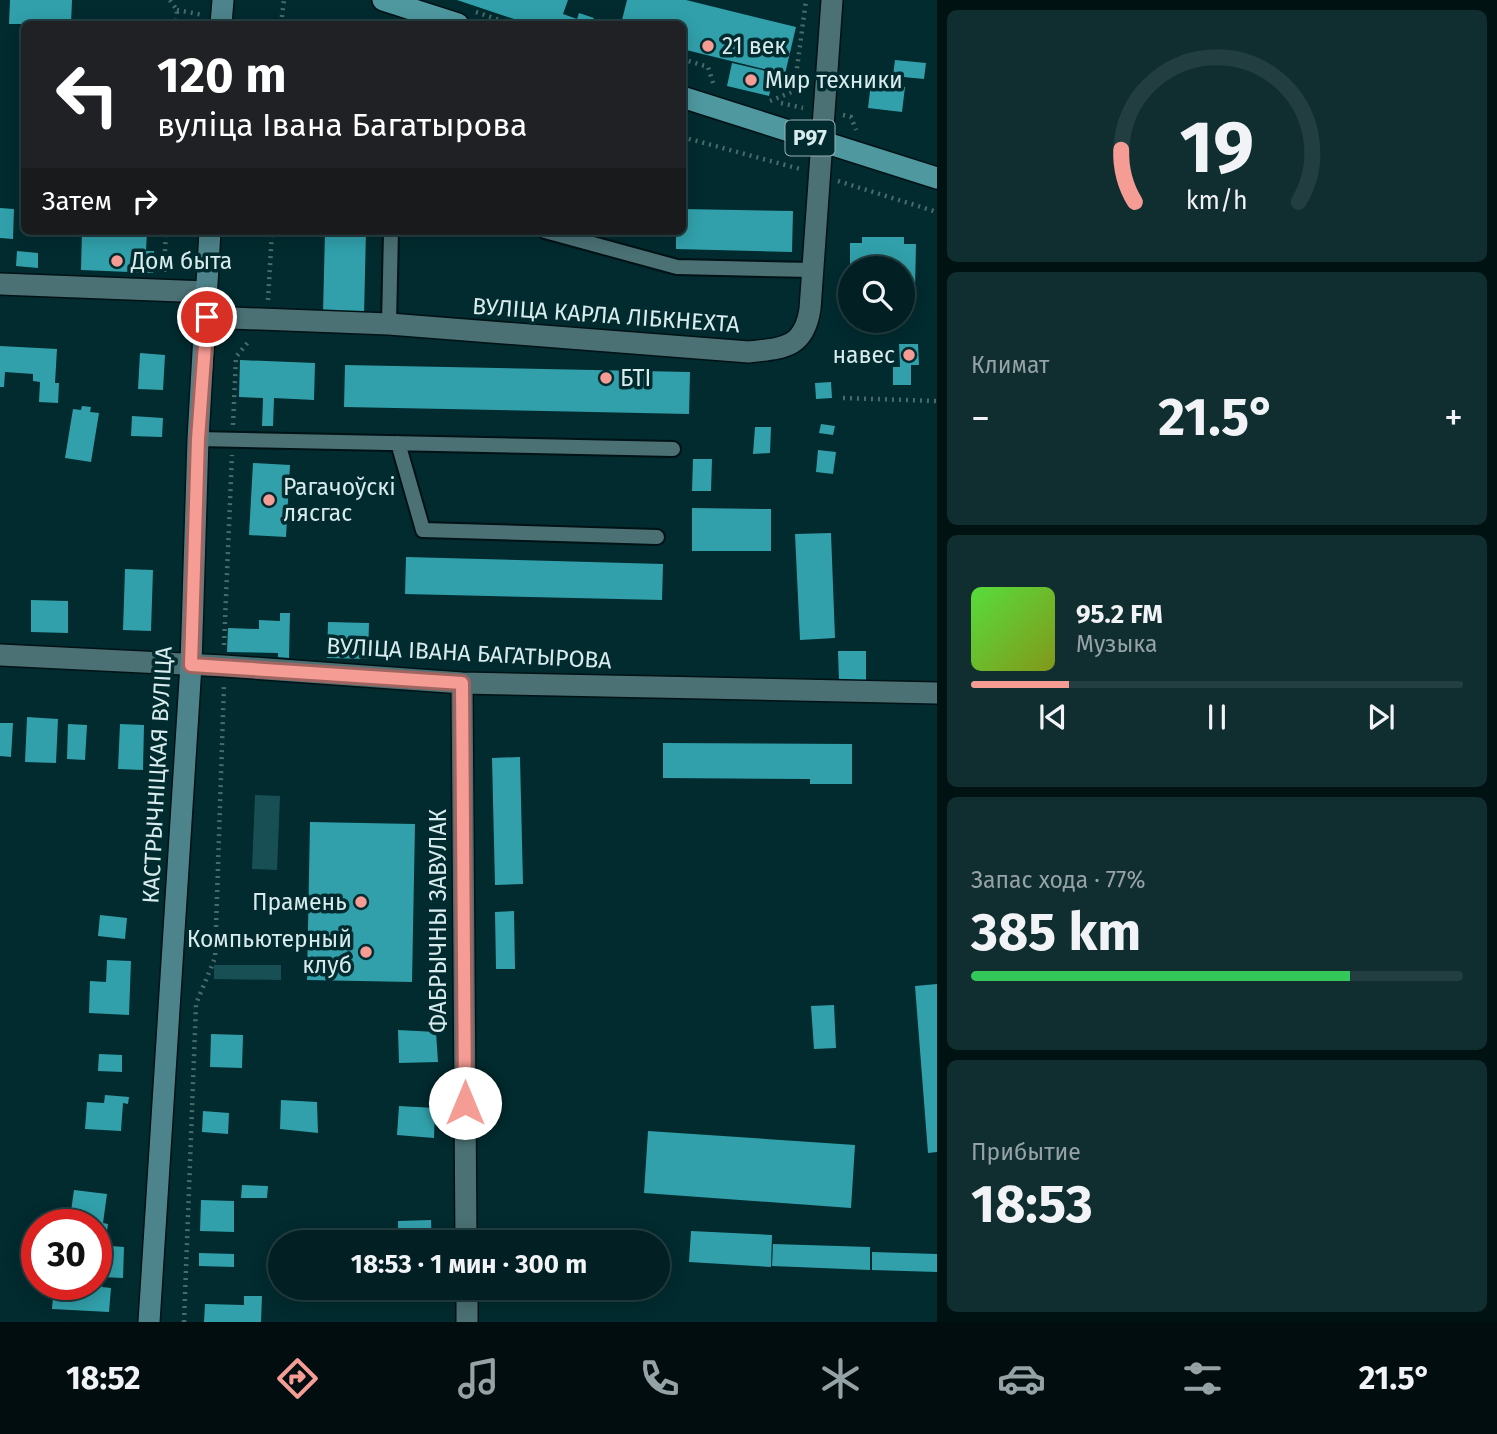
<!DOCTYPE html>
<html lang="ru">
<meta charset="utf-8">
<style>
:root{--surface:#022023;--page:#102d30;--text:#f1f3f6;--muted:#96a3a6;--line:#233e41;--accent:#f59c95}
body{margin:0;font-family:"Fira Sans",sans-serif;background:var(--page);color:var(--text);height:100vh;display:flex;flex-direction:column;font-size:26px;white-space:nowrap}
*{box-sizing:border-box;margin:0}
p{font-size:23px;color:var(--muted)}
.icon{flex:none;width:38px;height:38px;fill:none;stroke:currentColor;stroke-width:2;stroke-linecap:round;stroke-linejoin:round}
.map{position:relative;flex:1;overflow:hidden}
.side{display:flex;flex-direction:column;gap:10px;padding:10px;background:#011213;width:560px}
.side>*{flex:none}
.hud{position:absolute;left:21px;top:21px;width:665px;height:214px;border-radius:10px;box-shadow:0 4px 18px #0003,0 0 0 2px var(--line);background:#202124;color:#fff;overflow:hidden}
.buttons{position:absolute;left:838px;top:256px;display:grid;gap:14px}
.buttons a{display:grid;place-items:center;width:77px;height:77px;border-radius:50%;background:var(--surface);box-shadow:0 4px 18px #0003,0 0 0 2px var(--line);font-size:35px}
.speed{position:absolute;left:21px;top:1209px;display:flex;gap:14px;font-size:35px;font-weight:700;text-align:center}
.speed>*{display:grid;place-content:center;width:91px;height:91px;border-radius:50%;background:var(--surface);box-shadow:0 4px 18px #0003,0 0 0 2px var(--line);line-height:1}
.speed .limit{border:10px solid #d22;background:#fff;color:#111}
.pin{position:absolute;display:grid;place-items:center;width:60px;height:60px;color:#fff;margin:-30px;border:4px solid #fff;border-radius:50%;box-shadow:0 2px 7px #0007}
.me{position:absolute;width:77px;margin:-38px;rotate:0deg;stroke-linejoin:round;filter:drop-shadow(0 0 5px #0008)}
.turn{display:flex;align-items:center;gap:24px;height:147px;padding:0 21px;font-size:32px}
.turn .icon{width:91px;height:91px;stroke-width:2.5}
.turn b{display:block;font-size:49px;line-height:60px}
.then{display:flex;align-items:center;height:66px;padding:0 21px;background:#0003;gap:14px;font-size:26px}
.big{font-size:52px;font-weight:700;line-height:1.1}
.side .tile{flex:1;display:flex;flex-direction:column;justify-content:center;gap:10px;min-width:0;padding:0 24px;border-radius:10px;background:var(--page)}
.side .dial{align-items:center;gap:0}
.dial svg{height:182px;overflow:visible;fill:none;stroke:var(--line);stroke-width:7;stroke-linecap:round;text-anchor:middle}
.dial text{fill:var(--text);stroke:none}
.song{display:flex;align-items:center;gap:21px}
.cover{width:84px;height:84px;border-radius:10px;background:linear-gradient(135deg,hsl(110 70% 55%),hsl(70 70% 35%))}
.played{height:7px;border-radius:4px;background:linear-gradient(90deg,var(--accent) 20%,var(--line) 20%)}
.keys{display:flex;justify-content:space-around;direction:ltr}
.heat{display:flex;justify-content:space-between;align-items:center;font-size:38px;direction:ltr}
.charge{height:10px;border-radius:5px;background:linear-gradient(90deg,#34c759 77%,var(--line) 0)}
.trip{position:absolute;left:268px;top:1230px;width:402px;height:70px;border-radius:35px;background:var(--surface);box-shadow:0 4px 18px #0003,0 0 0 2px var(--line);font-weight:700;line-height:70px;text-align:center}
.tab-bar{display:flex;height:112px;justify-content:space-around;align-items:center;background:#010d0e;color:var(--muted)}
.tab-bar .icon{width:49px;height:49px}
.tab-bar .current{color:var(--accent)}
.tab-bar b{font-size:32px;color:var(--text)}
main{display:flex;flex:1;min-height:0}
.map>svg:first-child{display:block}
.green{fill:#174f55}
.building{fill:#31a0ab}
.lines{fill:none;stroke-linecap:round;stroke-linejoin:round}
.lane-casing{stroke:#001215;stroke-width:18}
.street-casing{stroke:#001215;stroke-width:24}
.secondary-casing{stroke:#001215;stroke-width:24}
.primary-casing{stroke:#001215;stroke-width:24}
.path{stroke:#496b6e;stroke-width:4.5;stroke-dasharray:2 5;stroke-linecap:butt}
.lane{stroke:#4b7175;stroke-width:14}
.street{stroke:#4b7175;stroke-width:21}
.secondary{stroke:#4d848b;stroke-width:21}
.primary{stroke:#4f98a0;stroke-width:21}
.route-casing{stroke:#9f6561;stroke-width:18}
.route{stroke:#f59c95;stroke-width:12}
.poi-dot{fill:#f59c95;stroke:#022b2f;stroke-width:2.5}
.labels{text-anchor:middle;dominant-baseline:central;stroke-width:7;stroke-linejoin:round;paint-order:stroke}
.shield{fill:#022b2f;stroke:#98b2b5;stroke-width:2}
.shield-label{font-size:21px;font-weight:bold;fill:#d8ecee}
.poi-label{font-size:23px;fill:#d8ecee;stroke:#022b2f;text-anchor:start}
.street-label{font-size:23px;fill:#d8ecee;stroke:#022b2f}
</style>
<main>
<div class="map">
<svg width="937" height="1322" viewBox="0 0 937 1322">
<rect width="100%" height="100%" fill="#022b2f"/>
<path class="green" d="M255,795L280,796L277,870L252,869Z
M214,965H281V980L214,979Z"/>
<path class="building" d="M10,0H72L71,24H9Z
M457,0H568L563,14L577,19L579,13L594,18L591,24H529Z
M627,0H686L796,27L785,74L682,49V24H621Z
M895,60L926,63L924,79L893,76Z
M732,63L774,73L769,96L727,86Z
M871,83L905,87L902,112L868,108Z
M0,208L14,209L13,239L0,238Z
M682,209L793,211L792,252L676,249V231H682Z
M82,231H147L146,251H154L153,273L81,270Z
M325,231H366L364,315L323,314Z
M862,237H904V244H916L915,289H908V305L903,304V268H850V243H862Z
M17,251L38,253V268L16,266Z
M899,344H918L919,365H911V385H893V367H900Z
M0,346L57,349L55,383H59L58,403L39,402L40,382L33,381V374L5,372L4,387H0Z
M140,353L165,355L163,390L138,389Z
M240,360L315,363L314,400L274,398L273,426H262L263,398L239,397Z
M345,365L690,372L689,414L344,407Z
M831,382L832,398L816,399L815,383Z
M82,406L91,407L90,412L99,413L91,462L65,458L73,409L81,410Z
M132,416L163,418L162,437L131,436Z
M821,424L835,426L833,435L819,433Z
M755,427H771L770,453L753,454Z
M818,450L836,452L833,474L816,472Z
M693,459H712L711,491H692Z
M253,463L290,465L286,537L249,535Z
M692,508L771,509V551H692Z
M831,533L835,638L800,640L795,534Z
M406,557L663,564L662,600L405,594Z
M125,569L153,570L151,631L123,630Z
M31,600L68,601V633L31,632Z
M280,613H290L289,658L278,657V653L227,652L228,628L259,629V620L280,621Z
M328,622L369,623L368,659L327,658Z
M838,651H866V681H839Z
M27,717L58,719L56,763L25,762Z
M0,723H13L11,757L0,756Z
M68,724L87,725L85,760L67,759Z
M120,724L144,725L143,770L118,769Z
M663,743L852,744V784H810V779L663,778Z
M520,757L523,884L495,885L492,758Z
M310,822L415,824L412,982L307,980Z
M514,911L515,969H496L495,912Z
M100,915L127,918L125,939L98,936Z
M107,960L131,961L129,1015L89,1013L90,981L106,982Z
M937,984V1152L928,1153L915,986Z
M834,1005L836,1048L814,1049L811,1006Z
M398,1030L436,1032L438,1062L399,1063Z
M211,1034L243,1035L242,1068L210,1067Z
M99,1054L122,1055V1072L98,1071Z
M105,1095L129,1097L128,1104L123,1103L121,1131L85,1129L87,1102L104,1103Z
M281,1100L317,1102L318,1133L280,1129Z
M399,1106L435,1108L434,1138L397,1135Z
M203,1111L229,1113L228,1134L202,1132Z
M648,1131L855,1145L851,1208L644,1193Z
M242,1185L268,1186L267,1198H241Z
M74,1190L107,1194L103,1223L108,1224L107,1231L103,1230L102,1235L96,1234V1225H69Z
M201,1200L234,1201V1232L200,1231Z
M431,1220L432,1242H398V1221Z
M590,1228L625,1230L624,1242H589Z
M691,1231L772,1235L771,1267L689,1262Z
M773,1244L870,1247V1270L772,1266Z
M98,1245L124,1247L123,1278L102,1277V1287L111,1288L109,1312L52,1309L54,1284H96Z
M872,1252L937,1254V1272L872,1270Z
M199,1253L234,1254V1267L199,1266Z
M244,1296H262L261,1322H204L205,1304L244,1305Z"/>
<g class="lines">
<g class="lane-casing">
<path id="lane" d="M545,231L677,267L812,270
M389,324L391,231
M198,439L673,449
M398,443L423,530L657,537"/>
</g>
<g class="street-casing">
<path id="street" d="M0,284L207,292
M207,317L389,324L749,352C784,348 804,348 810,309L832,0
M0,655L224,666L462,683L937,693
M462,683L466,1242
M467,1288V1322"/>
</g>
<g class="secondary-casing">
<path id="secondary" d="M221,24L223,0
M149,1322L191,665L198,439L210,231"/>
</g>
<g class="primary-casing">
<path id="primary" d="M383,0L458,24
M682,97L937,178"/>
</g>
<path class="path" d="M170,0L177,10L176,24
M177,10L203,15
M476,12L511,24
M281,24L284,0
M682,59L708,67L714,86
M770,101L794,91L806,0
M781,103L803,108
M843,115L851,117L856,130
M682,137L800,169
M838,181L937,212
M164,272L166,231
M268,300L272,231
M843,398L937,401
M233,425L236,357L249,341
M224,645L232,455
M184,1322L196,1004L215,958L224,685"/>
<use href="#lane" class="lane"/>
<use href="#street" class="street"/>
<use href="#secondary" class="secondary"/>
<use href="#primary" class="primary"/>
</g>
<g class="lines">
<g class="route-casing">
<path id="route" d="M207,317L198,439L191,665L462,683L465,1103"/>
</g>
<use href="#route" class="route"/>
</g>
<g class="poi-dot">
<circle cx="708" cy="46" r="7"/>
<circle cx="751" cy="80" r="7"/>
<circle cx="117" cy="261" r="7"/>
<circle cx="909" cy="355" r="7"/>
<circle cx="606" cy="378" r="7"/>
<circle cx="269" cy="500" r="7"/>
<circle cx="361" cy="902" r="7"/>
<circle cx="366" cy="952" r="7"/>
</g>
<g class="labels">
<rect class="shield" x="785.5" y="120.5" width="49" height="35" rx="5"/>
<g class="shield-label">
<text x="810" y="138">Р97</text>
</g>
<g class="poi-label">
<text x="722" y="46">21 век</text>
<text x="765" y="80">Мир техники</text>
<text x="131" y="261">Дом быта</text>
<text x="895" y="355" text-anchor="end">навес</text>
<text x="620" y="378">БТІ</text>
<text x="283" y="487">Рагачоўскі<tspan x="283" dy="26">лясгас</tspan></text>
<text x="347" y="902" text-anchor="end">Прамень</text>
<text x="352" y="939" text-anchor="end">Компьютерный<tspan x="352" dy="26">клуб</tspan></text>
</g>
<g class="street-label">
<text transform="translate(606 315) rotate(4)">ВУЛІЦА КАРЛА ЛІБКНЕХТА</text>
<text transform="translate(469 653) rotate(3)">ВУЛІЦА ІВАНА БАГАТЫРОВА</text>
<text transform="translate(157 775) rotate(-87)">КАСТРЫЧНІЦКАЯ ВУЛІЦА</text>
<text transform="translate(438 921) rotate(-90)">ФАБРЫЧНЫ ЗАВУЛАК</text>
</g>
</g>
</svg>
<div class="buttons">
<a><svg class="icon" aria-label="search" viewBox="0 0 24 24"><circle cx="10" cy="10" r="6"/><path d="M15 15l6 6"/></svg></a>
</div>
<div class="speed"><div class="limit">30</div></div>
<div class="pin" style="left:207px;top:317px;background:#d93025"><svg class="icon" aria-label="arrive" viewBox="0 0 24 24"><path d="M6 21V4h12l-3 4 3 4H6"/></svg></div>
<svg class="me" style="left:465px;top:1103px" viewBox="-20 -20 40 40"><circle r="19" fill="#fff"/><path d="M0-13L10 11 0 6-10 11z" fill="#f59c95"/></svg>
<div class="trip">18:53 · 1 мин · 300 m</div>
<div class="hud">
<div class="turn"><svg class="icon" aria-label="left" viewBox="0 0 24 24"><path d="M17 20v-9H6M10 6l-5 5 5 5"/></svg><div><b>120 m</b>вуліца Івана Багатырова</div></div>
<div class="then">Затем<svg class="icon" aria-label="right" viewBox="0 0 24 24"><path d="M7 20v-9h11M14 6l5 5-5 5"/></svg></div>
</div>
</div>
<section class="side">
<div class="tile dial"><svg viewBox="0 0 100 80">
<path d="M14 69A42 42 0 1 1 86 69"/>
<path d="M14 69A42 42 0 0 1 8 46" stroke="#f59c95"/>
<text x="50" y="56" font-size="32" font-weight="700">19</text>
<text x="50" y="72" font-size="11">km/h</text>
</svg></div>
<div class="tile"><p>Климат</p>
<div class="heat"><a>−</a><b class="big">21.5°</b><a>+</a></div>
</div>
<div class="tile">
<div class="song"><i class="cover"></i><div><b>95.2 FM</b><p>Музыка</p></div></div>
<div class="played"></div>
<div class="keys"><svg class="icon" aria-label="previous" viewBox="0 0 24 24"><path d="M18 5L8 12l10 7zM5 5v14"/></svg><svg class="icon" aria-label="pause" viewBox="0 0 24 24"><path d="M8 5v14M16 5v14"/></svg><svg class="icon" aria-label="next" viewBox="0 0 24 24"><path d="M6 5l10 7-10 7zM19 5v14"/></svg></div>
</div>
<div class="tile"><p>Запас хода · 77%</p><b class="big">385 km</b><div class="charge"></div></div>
<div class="tile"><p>Прибытие</p><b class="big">18:53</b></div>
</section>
</main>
<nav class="tab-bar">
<b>18:52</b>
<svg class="icon current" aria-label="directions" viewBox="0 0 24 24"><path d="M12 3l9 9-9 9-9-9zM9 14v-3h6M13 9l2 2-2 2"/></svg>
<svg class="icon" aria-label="music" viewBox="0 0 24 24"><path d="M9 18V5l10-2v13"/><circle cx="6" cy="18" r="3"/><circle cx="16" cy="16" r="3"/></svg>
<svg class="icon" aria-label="phone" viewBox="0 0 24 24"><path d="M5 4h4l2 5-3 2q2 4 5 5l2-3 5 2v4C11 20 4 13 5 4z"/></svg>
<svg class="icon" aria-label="climate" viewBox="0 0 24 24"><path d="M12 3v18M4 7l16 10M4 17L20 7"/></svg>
<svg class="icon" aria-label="car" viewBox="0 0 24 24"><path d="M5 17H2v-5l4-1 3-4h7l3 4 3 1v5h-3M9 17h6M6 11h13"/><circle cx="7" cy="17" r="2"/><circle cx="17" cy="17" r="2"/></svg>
<svg class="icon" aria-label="filters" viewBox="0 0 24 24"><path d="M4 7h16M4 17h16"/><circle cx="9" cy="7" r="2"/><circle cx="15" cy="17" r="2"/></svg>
<b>21.5°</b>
</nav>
